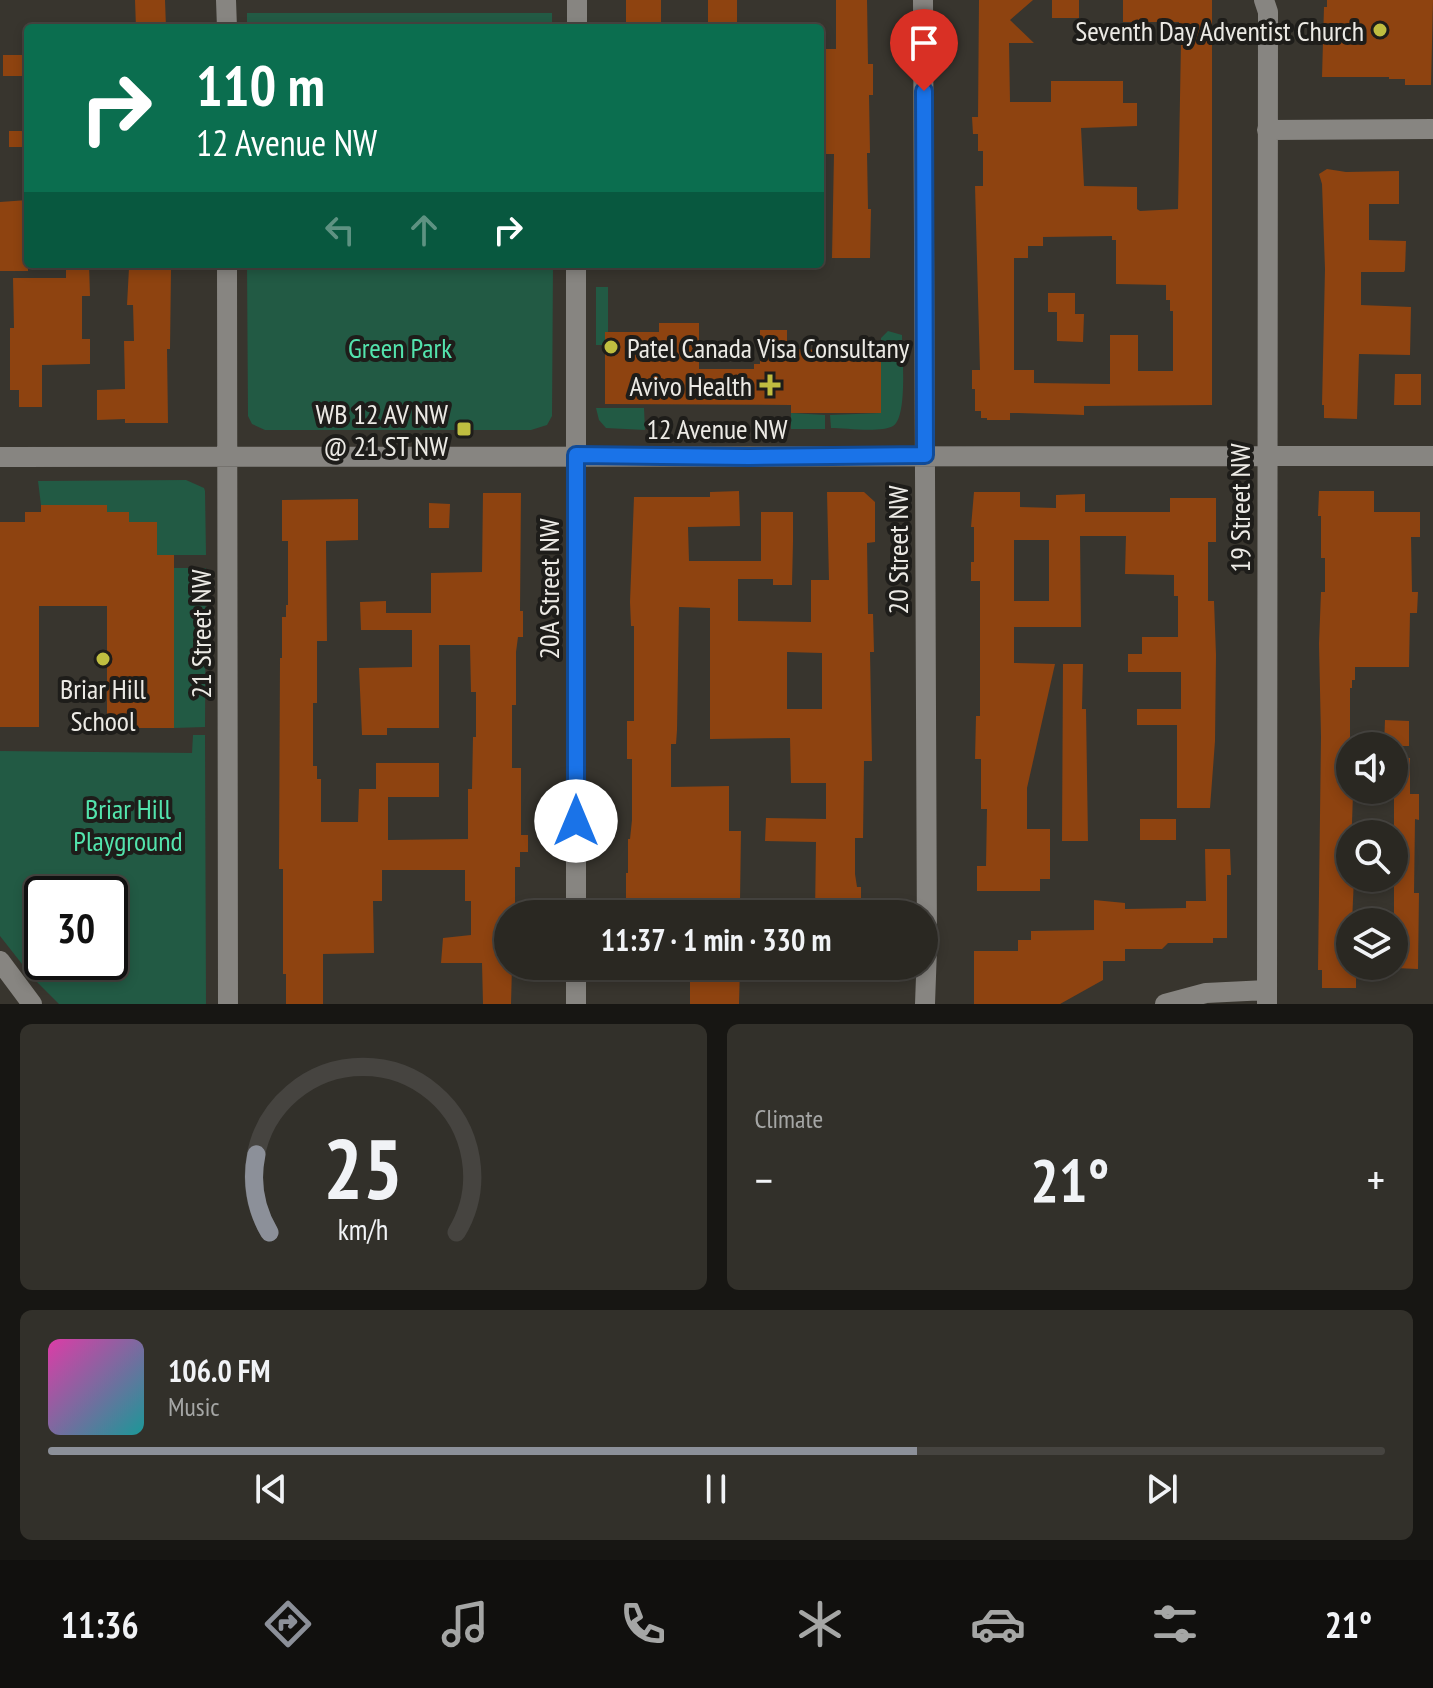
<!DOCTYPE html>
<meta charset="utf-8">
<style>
:root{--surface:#2a2822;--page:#32302a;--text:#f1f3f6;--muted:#a5a6a5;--line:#464440;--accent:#8c9099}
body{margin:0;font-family:"PT Sans Narrow",sans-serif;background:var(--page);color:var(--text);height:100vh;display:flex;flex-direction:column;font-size:30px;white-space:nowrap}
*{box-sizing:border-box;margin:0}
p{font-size:26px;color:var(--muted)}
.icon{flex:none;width:44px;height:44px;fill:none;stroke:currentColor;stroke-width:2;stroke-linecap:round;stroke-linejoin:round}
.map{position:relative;height:1004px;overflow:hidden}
.panel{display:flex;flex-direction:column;gap:20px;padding:20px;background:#171613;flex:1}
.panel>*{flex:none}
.banner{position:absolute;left:24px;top:24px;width:800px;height:244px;border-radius:8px;box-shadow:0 4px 12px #0003,0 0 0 2px var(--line);background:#0b6e4f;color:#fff;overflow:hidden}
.controls{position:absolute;left:1336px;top:732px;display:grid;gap:16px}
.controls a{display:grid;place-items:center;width:72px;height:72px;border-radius:50%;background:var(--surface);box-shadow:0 4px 12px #0003,0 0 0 2px var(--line);font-size:40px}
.speed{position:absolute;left:24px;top:876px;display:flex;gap:16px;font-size:40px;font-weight:700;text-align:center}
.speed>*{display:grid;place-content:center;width:104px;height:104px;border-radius:50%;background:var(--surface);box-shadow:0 4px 12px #0003,0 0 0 2px var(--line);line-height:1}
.speed .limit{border:4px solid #111;border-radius:12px;background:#fff;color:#111}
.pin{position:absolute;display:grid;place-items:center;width:68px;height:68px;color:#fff;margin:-82px -34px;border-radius:50% 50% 50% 0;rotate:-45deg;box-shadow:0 0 8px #0007}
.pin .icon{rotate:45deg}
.me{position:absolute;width:88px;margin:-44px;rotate:0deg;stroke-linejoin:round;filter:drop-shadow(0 0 6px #0008)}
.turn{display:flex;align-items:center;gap:28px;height:168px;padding:0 40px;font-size:36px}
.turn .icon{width:104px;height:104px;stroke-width:2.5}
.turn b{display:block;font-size:56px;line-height:68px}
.lanes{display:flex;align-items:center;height:76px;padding:0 40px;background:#0003;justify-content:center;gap:40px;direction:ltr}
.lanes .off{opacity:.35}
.big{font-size:60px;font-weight:700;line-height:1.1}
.panel .tile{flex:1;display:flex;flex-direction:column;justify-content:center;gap:12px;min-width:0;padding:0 28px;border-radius:12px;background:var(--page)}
.panel .dial{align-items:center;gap:0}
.dial svg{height:208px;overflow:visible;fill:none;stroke:var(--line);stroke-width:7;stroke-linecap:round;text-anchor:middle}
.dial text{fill:var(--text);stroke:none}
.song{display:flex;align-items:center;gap:24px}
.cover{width:96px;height:96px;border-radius:12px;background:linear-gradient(135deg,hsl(320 70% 55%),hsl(180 70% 35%))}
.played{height:8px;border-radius:4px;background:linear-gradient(90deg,var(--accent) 65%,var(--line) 65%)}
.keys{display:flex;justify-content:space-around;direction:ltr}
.heat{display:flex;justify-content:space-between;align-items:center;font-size:44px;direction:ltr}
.panel .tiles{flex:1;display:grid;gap:20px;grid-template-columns:1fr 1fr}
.tile:last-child{grid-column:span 2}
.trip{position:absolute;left:494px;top:900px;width:444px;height:80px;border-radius:40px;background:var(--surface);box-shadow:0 4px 12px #0003,0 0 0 2px var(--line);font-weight:700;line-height:80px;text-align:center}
.tabs{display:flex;height:128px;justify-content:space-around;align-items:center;background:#11100e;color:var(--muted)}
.tabs .icon{width:56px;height:56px}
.tabs .on{color:var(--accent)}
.tabs b{font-size:36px;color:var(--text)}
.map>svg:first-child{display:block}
.green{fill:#225a44;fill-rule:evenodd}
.building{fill:#8e4310;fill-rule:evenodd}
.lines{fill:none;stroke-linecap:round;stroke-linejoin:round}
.minor{stroke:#878581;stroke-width:20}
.route-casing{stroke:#114b97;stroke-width:20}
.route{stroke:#1a73e8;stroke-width:14}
.poi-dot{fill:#c0be40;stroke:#1e1d1a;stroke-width:3}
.labels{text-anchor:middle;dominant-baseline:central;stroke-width:8;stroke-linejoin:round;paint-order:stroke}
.poi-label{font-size:28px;fill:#eceae5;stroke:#1e1d1a;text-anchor:end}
.park-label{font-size:28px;fill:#53e4ad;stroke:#1e1d1a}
.street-label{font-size:28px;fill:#eceae5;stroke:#1e1d1a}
</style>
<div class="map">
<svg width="1433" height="1004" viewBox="0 0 1433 1004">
<rect width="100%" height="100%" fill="#38352e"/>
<path class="green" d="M247,13H552V28H247Z
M247,264H553L552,416L547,425L531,430H265L252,424L248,416Z
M596,287H608V332H605V345H596Z
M888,331L902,335C902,353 908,417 893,426C881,433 845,428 831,428L830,415L881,413V338Z
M596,408H644L645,430L606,428L599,420Z
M791,413L825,415V429H791Z
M186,480L204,488L205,491L206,555H157V522H129V512H107L106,505H41L38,481Z
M174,568H206L205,727L174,728Z
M193,735H205L206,1004H59L33,978L0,936V751L192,753ZM42,894H110V962H42Z"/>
<path class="building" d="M135,0H165L166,28H136Z
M626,0H661V28H626Z
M708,0H737V28H708Z
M836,0H867L868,64H873V95H869L870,153H867L868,209H871L870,258H832L834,154H820V49H836Z
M979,0H1033L1010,20L1034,43H1009L1010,102H1051V81H1123V103H1137V126L1081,128L1084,186L1137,187V209L1140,211L1178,209L1181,42H1179V22H1123V0H1212V405L1084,406V415L1018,413H1010V420H987V418H981V411H975V389H972V370H980L975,186H983V151H978V134H973L972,117H978ZM1112,236V240H1116V284L1166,285V300H1170V311H1173V371H1138V335H1110V384L1034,383V370H1014V258H1028V246H1043V237Z
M1052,0H1079V18H1052Z
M1327,0H1433L1431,85H1405V79H1389V77H1322L1324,7H1327Z
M3,55H28V76H3Z
M9,131H28V147H9Z
M1327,169L1346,172L1399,171V204H1369V240L1406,241L1405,270L1404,272H1361V305L1411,307L1410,355L1359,354L1357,419L1324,418V405H1322L1325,269L1322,184L1319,174Z
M28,200V271H0V202Z
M89,264L90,296H82V339H90V364L42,365V407H19V390H10V328H14L13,278H66V265Z
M129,268L171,270L170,349H167L168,423H125V419L97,420V390L125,389L124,341H134L133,305H127Z
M1048,293H1075V314H1084L1083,342L1057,341V312H1048Z
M659,323H699V369H754V364H760V330H787V349L881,351V413H791V405L605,404V332H659Z
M1395,374H1421V405H1394Z
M739,491L740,526L688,527L689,561H761V512H793V542L792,585H773V579H738V621L811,622V580H829L827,492H864L875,502V542L867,543L868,614H873L874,652H870L872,761H864L863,838H855V874L857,887H861V914H815L816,842L765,841L766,818L826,819V783H791L790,738L710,739V608L679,607L677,730L676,744H671V787L729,786V831H741L740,901H687V914H632L629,908H626V873H628V839H630L632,820V759H627V721H634V626H631L630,602L634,497H710V492ZM787,652L822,653V709H787Z
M1319,491H1374V512H1420V537H1411L1412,592H1418L1417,613H1410L1409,667H1355V680H1352V688H1350V794H1353L1350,878H1354L1350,966H1356V988H1322V970H1318L1321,737L1319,644L1321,592H1325V558H1321V516H1318Z
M974,492H1020V507L1056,508V495L1085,494V512H1170V498H1216V542H1208V601H1214L1216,655L1215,741L1210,808H1177V725H1137V709H1181V672H1128V654H1142V637H1178V596H1174V575L1125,574L1126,536H1080L1081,627H1014V663L1055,664L1027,788V829H1050V879H1040V891H977V866H986L987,809H981V759H975L976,716H980V581H971V562H974V527H971ZM1014,540H1049V601H1014Z
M483,493H521L520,611H523V637H518L516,652V705H512V768H521V835H528V852H520V867H515V914H508V966H512L511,1004H483L482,963H441L443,938L471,935V901H465V870H382V901H373L374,953L323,954V1004H286V974H283V869H279L280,658H282V617H286V605H288V541H282V500L358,499V540L326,541L327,641H317V703H313V766H317V779H321V822H358L359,789H376V763H439V797H388V840L468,839V789H472L473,737H476V692H471L470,645H439V728H387V735H362L359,668L412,667V630H361L360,602L386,601V613H431V573L482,572Z
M429,503L450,504L449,528H429Z
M41,505H107V512H129V522H157V555H174V728H107V606H39V727H0V522H25V512H41Z
M1063,664H1083L1082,709H1086L1088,841H1062Z
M1385,720L1409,721V746H1384Z
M1394,758H1410V794H1419V820L1415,819L1414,893H1419L1418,969L1395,968L1397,918H1394Z
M1140,819H1176V840H1140Z
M1205,849H1230L1231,875H1227V938H1213V943H1168L1162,949H1125V961H1103V980L1060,1004H974V951H1018V940H1031V931L1094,930V900L1125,903V909L1186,908V901H1206Z
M690,966H740L739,1004H690Z"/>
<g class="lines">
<path class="minor" d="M226,0L227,28
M923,0L927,949L925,1004
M1264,0L1268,12L1267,1004
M577,28V0
M1267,130L1433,129
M227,264L228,1004
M0,457L1433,456
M576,914V264
M0,961L32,1004
M576,966V1004
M1165,1004L1206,993L1267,990"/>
</g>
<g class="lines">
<g class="route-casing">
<path id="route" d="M576,821V455L749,457L925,455L924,91"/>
</g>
<use href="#route" class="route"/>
</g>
<g class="poi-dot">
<circle cx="1380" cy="30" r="8"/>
<circle cx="611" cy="347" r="8"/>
<path d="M766 373h8v8h8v8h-8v8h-8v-8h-8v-8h8z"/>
<rect x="456" y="421" width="16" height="16" rx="4"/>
<circle cx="103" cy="659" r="8"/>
</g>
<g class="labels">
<g class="poi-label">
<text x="1364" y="30">Seventh Day Adventist Church</text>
<text x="627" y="347" text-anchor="start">Patel Canada Visa Consultany</text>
<text x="752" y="385">Avivo Health</text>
<text x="448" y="413">WB 12 AV NW<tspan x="448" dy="32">@ 21 ST NW</tspan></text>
<text x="103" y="688" text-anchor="middle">Briar Hill<tspan x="103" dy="32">School</tspan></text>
</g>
<g class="park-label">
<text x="400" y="347">Green Park</text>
<text x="128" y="808">Briar Hill<tspan x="128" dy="32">Playground</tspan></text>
</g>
<g class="street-label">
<text x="717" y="428">12 Avenue NW</text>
<text transform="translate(1239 508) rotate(-90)">19 Street NW</text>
<text transform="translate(897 550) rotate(-90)">20 Street NW</text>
<text transform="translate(548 589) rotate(-90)">20A Street NW</text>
<text transform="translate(200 634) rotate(-90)">21 Street NW</text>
</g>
</g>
</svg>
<div class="controls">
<a><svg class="icon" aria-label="sound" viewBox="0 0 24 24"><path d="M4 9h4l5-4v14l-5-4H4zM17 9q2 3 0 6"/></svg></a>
<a><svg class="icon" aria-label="search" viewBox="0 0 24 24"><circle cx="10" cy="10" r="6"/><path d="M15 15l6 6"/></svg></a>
<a><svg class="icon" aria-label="layers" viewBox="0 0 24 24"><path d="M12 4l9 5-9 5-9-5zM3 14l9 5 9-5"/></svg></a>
</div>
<div class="speed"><div class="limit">30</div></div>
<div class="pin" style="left:924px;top:91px;background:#d93025"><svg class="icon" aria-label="arrive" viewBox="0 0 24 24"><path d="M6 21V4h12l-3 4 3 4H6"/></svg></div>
<svg class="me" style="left:576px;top:821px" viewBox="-20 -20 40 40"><circle r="19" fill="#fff"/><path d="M0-13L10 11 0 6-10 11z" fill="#1a73e8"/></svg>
<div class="trip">11:37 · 1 min · 330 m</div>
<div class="banner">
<div class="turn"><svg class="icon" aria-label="right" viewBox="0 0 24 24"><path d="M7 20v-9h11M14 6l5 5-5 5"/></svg><div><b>110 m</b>12 Avenue NW</div></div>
<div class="lanes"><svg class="icon off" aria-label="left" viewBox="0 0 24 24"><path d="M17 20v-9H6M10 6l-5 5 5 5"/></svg><svg class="icon off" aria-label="ahead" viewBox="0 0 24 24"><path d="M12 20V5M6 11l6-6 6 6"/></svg><svg class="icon" aria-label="right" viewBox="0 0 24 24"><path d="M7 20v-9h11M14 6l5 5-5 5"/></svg></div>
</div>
</div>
<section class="panel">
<div class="tiles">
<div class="tile dial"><svg viewBox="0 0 100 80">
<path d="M14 69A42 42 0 1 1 86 69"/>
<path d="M14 69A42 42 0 0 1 9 39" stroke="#8c9099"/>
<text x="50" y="56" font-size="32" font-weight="700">25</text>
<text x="50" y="72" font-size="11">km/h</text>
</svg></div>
<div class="tile"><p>Climate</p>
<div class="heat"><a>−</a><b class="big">21°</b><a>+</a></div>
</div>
<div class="tile">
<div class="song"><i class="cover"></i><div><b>106.0 FM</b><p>Music</p></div></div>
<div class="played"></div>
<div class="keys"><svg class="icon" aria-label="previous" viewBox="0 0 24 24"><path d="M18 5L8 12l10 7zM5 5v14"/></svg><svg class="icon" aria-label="pause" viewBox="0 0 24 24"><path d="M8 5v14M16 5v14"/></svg><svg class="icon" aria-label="next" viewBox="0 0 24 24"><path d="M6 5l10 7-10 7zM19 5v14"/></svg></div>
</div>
</div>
</section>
<nav class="tabs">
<b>11:36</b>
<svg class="icon on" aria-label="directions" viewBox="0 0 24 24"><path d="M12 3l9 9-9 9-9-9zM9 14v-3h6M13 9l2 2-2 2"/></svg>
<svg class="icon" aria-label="music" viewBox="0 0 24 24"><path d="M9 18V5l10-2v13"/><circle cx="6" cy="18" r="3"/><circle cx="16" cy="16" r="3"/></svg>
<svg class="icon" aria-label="phone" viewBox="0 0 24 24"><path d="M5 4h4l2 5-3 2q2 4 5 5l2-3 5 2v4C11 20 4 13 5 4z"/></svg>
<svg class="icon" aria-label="climate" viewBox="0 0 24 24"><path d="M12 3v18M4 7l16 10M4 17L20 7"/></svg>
<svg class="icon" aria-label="car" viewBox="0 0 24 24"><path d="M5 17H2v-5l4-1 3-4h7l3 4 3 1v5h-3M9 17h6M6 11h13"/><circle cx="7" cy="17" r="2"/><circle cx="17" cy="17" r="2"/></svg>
<svg class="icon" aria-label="filters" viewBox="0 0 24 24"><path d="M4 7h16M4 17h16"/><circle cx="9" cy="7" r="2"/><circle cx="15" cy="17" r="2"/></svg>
<b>21°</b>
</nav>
